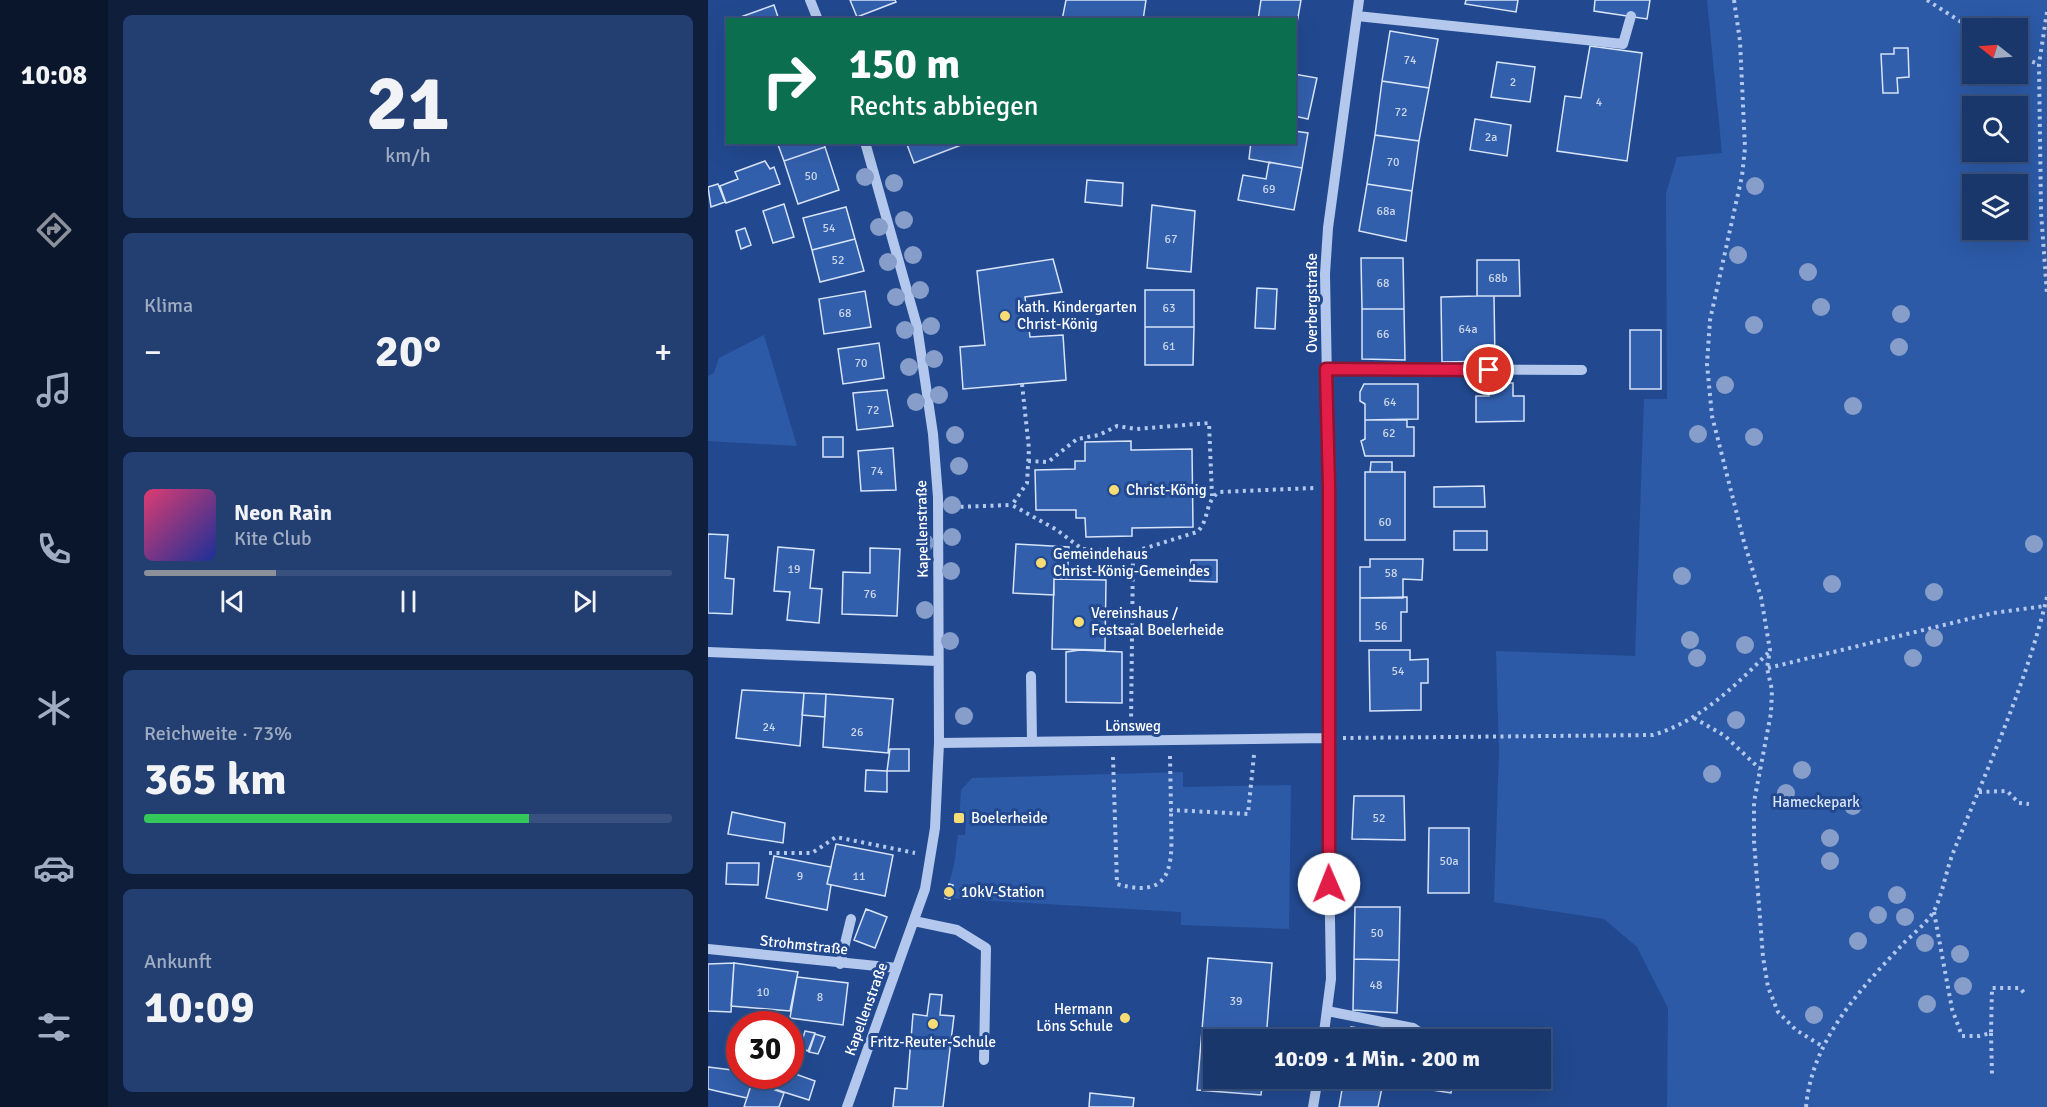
<!DOCTYPE html>
<html lang="de">
<meta charset="utf-8">
<style>
:root{--surface:#1a376b;--page:#233f71;--text:#f1f3f6;--muted:#9facc1;--line:#38517e;--accent:#8c9099}
body{margin:0;font-family:Signika,sans-serif;background:var(--page);color:var(--text);height:100vh;display:flex;flex-direction:column;font-size:22px;white-space:nowrap}
*{box-sizing:border-box;margin:0}
p{font-size:20px;color:var(--muted)}
.icon{flex:none;width:33px;height:33px;fill:none;stroke:currentColor;stroke-width:2;stroke-linecap:round;stroke-linejoin:round}
.map{position:relative;flex:1;overflow:hidden}
.side{display:flex;flex-direction:column;gap:15px;padding:15px;background:#0e1e3b;width:600px}
.side>*{flex:none}
.top-card{position:absolute;left:18px;top:18px;width:570px;height:126px;border-radius:0px;box-shadow:0 6px 24px #0002,0 0 0 2px var(--line);background:#0b6e4f;color:#fff;overflow:hidden}
.needle{width:39px;rotate:287deg}
.tools{position:absolute;left:1254px;top:18px;display:grid;gap:12px}
.tools a{display:grid;place-items:center;width:66px;height:66px;border-radius:0px;background:var(--surface);box-shadow:0 6px 24px #0002,0 0 0 2px var(--line);font-size:30px}
.speed{position:absolute;left:18px;top:1011px;display:flex;gap:12px;font-size:30px;font-weight:700;text-align:center}
.speed>*{display:grid;place-content:center;width:78px;height:78px;border-radius:50%;background:var(--surface);box-shadow:0 6px 24px #0002,0 0 0 2px var(--line);line-height:1}
.speed .limit{border:9px solid #d22;background:#fff;color:#111}
.pin{position:absolute;display:grid;place-items:center;width:51px;height:51px;color:#fff;margin:-26px;border:3px solid #fff;border-radius:50%;box-shadow:0 2px 6px #0007}
.me{position:absolute;width:66px;margin:-33px;rotate:359deg;stroke-linejoin:round;filter:drop-shadow(0 0 4px #0008)}
.turn{display:flex;align-items:center;gap:21px;height:126px;padding:0 24px;font-size:27px}
.turn .icon{width:78px;height:78px;stroke-width:2.5}
.turn b{display:block;font-size:42px;line-height:51px}
.big{font-size:45px;font-weight:800;line-height:1.1}
.side .tile{flex:1;display:flex;flex-direction:column;justify-content:center;gap:9px;min-width:0;padding:0 21px;border-radius:9px;background:var(--page)}
.side .dial{align-items:center;gap:0}
.dial b{font-size:78px;line-height:1}
.song{display:flex;align-items:center;gap:18px}
.cover{width:72px;height:72px;border-radius:9px;background:linear-gradient(135deg,hsl(340 70% 55%),hsl(230 70% 35%))}
.played{height:6px;border-radius:3px;background:linear-gradient(90deg,var(--accent) 25%,var(--line) 25%)}
.keys{display:flex;justify-content:space-around;direction:ltr}
.heat{display:flex;justify-content:space-between;align-items:center;font-size:33px;direction:ltr}
.charge{height:9px;border-radius:4px;background:linear-gradient(90deg,#34c759 73%,var(--line) 0)}
.trip{position:absolute;left:495px;top:1029px;width:348px;height:60px;border-radius:0px;background:var(--surface);box-shadow:0 6px 24px #0002,0 0 0 2px var(--line);font-weight:800;line-height:60px;text-align:center}
main{display:flex;flex:1;min-height:0}
.tabs{display:flex;flex-direction:column;width:108px;justify-content:space-around;align-items:center;background:#0a162b;color:var(--muted)}
.tabs .icon{width:42px;height:42px}
.tabs .on{color:var(--accent)}
.tabs b{font-size:27px;color:var(--text)}
.map>svg:first-child{display:block}
.green{fill:#2c5aa7;fill-rule:evenodd}
.building{fill:#325fac;stroke:#d8e4f9;stroke-width:1.5}
.lines{fill:none;stroke-linecap:round;stroke-linejoin:round}
.path{stroke:#b3c8ec;stroke-width:4;stroke-dasharray:3 4.5;stroke-linecap:butt}
.minor{stroke:#b3c8ec;stroke-width:10}
.tree{fill:#869ec9}
.route-casing{stroke:#92132f;stroke-width:15}
.route{stroke:#e11d48;stroke-width:10}
.poi-dot{fill:#f8dc75;stroke:#22498f;stroke-width:2}
.labels{text-anchor:middle;dominant-baseline:central;stroke-width:6;stroke-linejoin:round;paint-order:stroke}
.number-label{font-size:12px;fill:#ccd7ea}
.street-label{font-size:15px;fill:#fff;stroke:#22498f}
.poi-label{font-size:15px;fill:#fff;stroke:#22498f;text-anchor:start}
.park-label{font-size:15px;fill:#d8e4f9;stroke:#22498f}
</style>
<main>
<nav class="tabs">
<b>10:08</b>
<svg class="icon on" aria-label="directions" viewBox="0 0 24 24"><path d="M12 3l9 9-9 9-9-9zM9 14v-3h6M13 9l2 2-2 2"/></svg>
<svg class="icon" aria-label="music" viewBox="0 0 24 24"><path d="M9 18V5l10-2v13"/><circle cx="6" cy="18" r="3"/><circle cx="16" cy="16" r="3"/></svg>
<svg class="icon" aria-label="phone" viewBox="0 0 24 24"><path d="M5 4h4l2 5-3 2q2 4 5 5l2-3 5 2v4C11 20 4 13 5 4z"/></svg>
<svg class="icon" aria-label="climate" viewBox="0 0 24 24"><path d="M12 3v18M4 7l16 10M4 17L20 7"/></svg>
<svg class="icon" aria-label="car" viewBox="0 0 24 24"><path d="M5 17H2v-5l4-1 3-4h7l3 4 3 1v5h-3M9 17h6M6 11h13"/><circle cx="7" cy="17" r="2"/><circle cx="17" cy="17" r="2"/></svg>
<svg class="icon" aria-label="filters" viewBox="0 0 24 24"><path d="M4 7h16M4 17h16"/><circle cx="9" cy="7" r="2"/><circle cx="15" cy="17" r="2"/></svg>
</nav>
<section class="side">
<div class="tile dial"><b>21</b><p>km/h</p></div>
<div class="tile"><p>Klima</p>
<div class="heat"><a>−</a><b class="big">20°</b><a>+</a></div>
</div>
<div class="tile">
<div class="song"><i class="cover"></i><div><b>Neon Rain</b><p>Kite Club</p></div></div>
<div class="played"></div>
<div class="keys"><svg class="icon" aria-label="previous" viewBox="0 0 24 24"><path d="M18 5L8 12l10 7zM5 5v14"/></svg><svg class="icon" aria-label="pause" viewBox="0 0 24 24"><path d="M8 5v14M16 5v14"/></svg><svg class="icon" aria-label="next" viewBox="0 0 24 24"><path d="M6 5l10 7-10 7zM19 5v14"/></svg></div>
</div>
<div class="tile"><p>Reichweite · 73%</p><b class="big">365 km</b><div class="charge"></div></div>
<div class="tile"><p>Ankunft</p><b class="big">10:09</b></div>
</section>
<div class="map">
<svg width="1339" height="1107" viewBox="0 0 1339 1107">
<rect width="100%" height="100%" fill="#22498f"/>
<path class="green" d="M999,0H1339V1107H959L960,1008L929,947L896,919L786,902L791,752L788,651L927,656L936,399H959L958,193L969,157L1014,153ZM1264,28H1310V74H1264ZM1264,106H1310V152H1264ZM1264,184H1310V230H1264Z
M56,335L89,446L0,441V376L6,373L11,358Z
M475,772V787L583,785L581,929L473,925V912L237,898L246,865L250,835H257L258,822L251,821L253,790L264,778Z"/>
<path class="building" d="M142,0H187L188,2L149,17Z
M358,0H438L435,20H354Z
M553,0H593L586,40V20H550Z
M758,0H810L808,12L757,4Z
M887,0H942L939,19L886,11Z
M66,5L71,20H27V19Z
M682,31L730,39L721,88L674,81Z
M882,46L934,53L919,161L849,151L857,96L873,98Z
M1186,48H1200L1201,77L1189,78L1190,93H1175L1173,54H1186Z
M789,62L827,67L822,102L783,97Z
M586,74L609,78L600,119L586,116Z
M674,81L721,88L711,141L667,135Z
M767,119L803,125L799,156L762,150Z
M586,131L600,133L594,168L541,159L543,142H586Z
M667,135L711,141L704,191L659,184Z
M69,142H115L117,147L76,161Z
M198,142H261L206,163Z
M117,147L131,190L90,204L76,161Z
M57,161L62,169L66,167L72,184L18,203L12,186L30,179L27,172Z
M561,162L594,168L586,210L530,200L535,175L558,179Z
M379,180L415,183L414,206L377,202Z
M10,184L17,202L3,207L0,187Z
M659,184L704,191L698,241L651,231Z
M76,204L86,237L65,243L55,211Z
M444,205L487,211L483,272L439,268Z
M138,207L147,239L104,250L95,218Z
M37,228L43,245L33,249L28,231Z
M147,239L156,271L112,282L104,250Z
M653,258H695L696,309H654Z
M345,259L354,292L317,297L322,337L355,335L358,380L255,389L252,347L277,345L269,271Z
M769,260H811L812,296H769Z
M549,288L569,289L567,329L547,328Z
M437,290H486V327H437Z
M157,291L163,327L116,334L111,299Z
M769,296H786L787,361L734,362L733,297Z
M654,309H696L697,360L654,359Z
M437,327H486L485,365H437Z
M922,330H953V389H922Z
M171,343L176,378L135,384L130,349Z
M781,383H805V396H816V421L768,422V396H781Z
M656,384H710V419L657,420V404L652,401V392Z
M179,390L185,426L149,430L145,393Z
M657,420H699V427H706V456H657L653,441L657,439Z
M115,437H135V457H115Z
M423,441V450L484,449L485,527L424,528V536L378,537L377,518H368V510H328L327,470L367,469V461H377V442Z
M185,448L188,490L153,491L150,451Z
M663,462H684V472H662Z
M657,472H697V540H657Z
M776,486L777,507H726V487Z
M746,531H779V550H746Z
M0,534L20,535L17,578L26,579L24,614L0,613Z
M308,544L361,547L359,579H346V595L305,593Z
M70,547L106,550L102,588L114,589L111,623L79,620L82,592L66,591Z
M162,548L192,549L189,616L134,614L135,572L162,573Z
M662,559H715L714,580L695,579V598H652V567H662Z
M483,560H509V582L482,581Z
M346,579L398,580L397,650L344,649Z
M699,597V612H693V641H652V598Z
M372,650L414,652V703L358,702V652Z
M661,650H702V660L720,659V683H713V710L662,711Z
M34,690L96,693L92,746L28,738Z
M96,693L118,694L117,717L94,715Z
M118,694L185,699L180,753L115,747Z
M182,749H201V771H179Z
M158,770L179,771V792L157,791Z
M646,796H696L697,840L644,839Z
M24,812L77,823L75,843L20,834Z
M721,828H761V893H720Z
M128,844L185,855L177,896L119,884Z
M66,856L123,867L119,884L123,885L119,910L58,898Z
M19,863H51L50,885L18,884Z
M241,884L245,885L242,899L237,898Z
M647,907H692L691,960L646,959Z
M158,909L179,917L167,948L146,940Z
M500,958L564,963L558,1040H506V1078H555L553,1095L489,1090Z
M646,959L691,960L689,1013L645,1010Z
M26,963L90,972L82,1011L23,1006Z
M26,963L23,1012L0,1011V964Z
M89,977L140,983L135,1025L82,1018Z
M222,994L234,995L232,1015L246,1016L235,1107H185L187,1088L199,1089L205,1014L219,1016Z
M643,1027L688,1033L687,1040H641Z
M727,1030L752,1033L751,1040H726Z
M97,1031L107,1033L100,1051L92,1048Z
M107,1034L117,1037L110,1054L101,1052Z
M0,1067L32,1071V1076H82V1072L107,1081L101,1100L44,1082L39,1098L0,1089Z
M636,1078L675,1083L670,1107H631Z
M646,1078H745L743,1093Z
M44,1082L76,1093L71,1107H36Z
M382,1093L426,1098L425,1107H381Z"/>
<g class="lines">
<path class="path" d="M1026,0L1032,41L1037,148L1034,176L1002,320L999,364L1004,416L1036,542L1053,597L1062,650L1059,668L1064,690L1063,713L1046,802V841L1055,957L1060,987L1070,1012L1088,1030L1114,1046
M1219,0L1264,29
M1339,12L1331,64L1333,212L1339,294
M1310,57L1331,64
M314,384L321,449L319,483L304,505L349,530L374,549L425,552L489,532C502,520 496,502 511,492L606,488
M320,461L340,462L369,439L391,435L409,426L428,429L501,423L504,496
M245,507L304,505
M1060,668L1285,613L1337,606
M986,718L1017,736L1052,769
M423,724L425,552
M635,738L945,735C992,721 1027,686 1061,652
M462,756L463,810L540,814L546,755
M405,757L409,884C472,902 463,855 463,810
M1271,792L1299,791L1311,803L1321,804
M61,853H104L128,837L207,853
M1226,912L1244,1009L1254,1036H1271L1283,1033L1284,988H1312L1317,994
M1283,1033L1284,1075
M1098,1107C1104,1041 1149,993 1193,946C1203,935 1220,923 1227,909C1235,892 1238,871 1245,853C1279,769 1318,685 1339,597"/>
<path class="minor" d="M102,0L110,20
M649,16L915,44L923,16
M618,369L874,370
M0,652L229,661
M323,676L324,741
M231,743L619,738
M206,921L249,930L278,948L276,1060
M0,949L189,968
M132,964L143,919
M619,1011L705,1028L717,1036
M615,1040L623,979L619,738L621,487L617,274L620,228L651,0
M139,1107L217,889L227,828L231,743L230,497L225,434L209,326L157,142
M605,1107L610,1078"/>
</g>
<g class="tree">
<circle cx="157" cy="177" r="9"/>
<circle cx="186" cy="183" r="9"/>
<circle cx="1047" cy="186" r="9"/>
<circle cx="196" cy="220" r="9"/>
<circle cx="171" cy="227" r="9"/>
<circle cx="205" cy="255" r="9"/>
<circle cx="1030" cy="255" r="9"/>
<circle cx="180" cy="262" r="9"/>
<circle cx="1100" cy="272" r="9"/>
<circle cx="212" cy="290" r="9"/>
<circle cx="188" cy="297" r="9"/>
<circle cx="1113" cy="307" r="9"/>
<circle cx="1193" cy="314" r="9"/>
<circle cx="1046" cy="325" r="9"/>
<circle cx="223" cy="326" r="9"/>
<circle cx="197" cy="330" r="9"/>
<circle cx="1191" cy="347" r="9"/>
<circle cx="226" cy="359" r="9"/>
<circle cx="201" cy="367" r="9"/>
<circle cx="1017" cy="385" r="9"/>
<circle cx="231" cy="395" r="9"/>
<circle cx="208" cy="402" r="9"/>
<circle cx="1145" cy="406" r="9"/>
<circle cx="990" cy="434" r="9"/>
<circle cx="247" cy="435" r="9"/>
<circle cx="1046" cy="437" r="9"/>
<circle cx="251" cy="466" r="9"/>
<circle cx="244" cy="505" r="9"/>
<circle cx="244" cy="537" r="9"/>
<circle cx="217" cy="543" r="9"/>
<circle cx="1326" cy="544" r="9"/>
<circle cx="243" cy="571" r="9"/>
<circle cx="974" cy="576" r="9"/>
<circle cx="1124" cy="584" r="9"/>
<circle cx="1226" cy="592" r="9"/>
<circle cx="217" cy="610" r="9"/>
<circle cx="1226" cy="638" r="9"/>
<circle cx="982" cy="640" r="9"/>
<circle cx="242" cy="641" r="9"/>
<circle cx="1037" cy="645" r="9"/>
<circle cx="989" cy="658" r="9"/>
<circle cx="1205" cy="658" r="9"/>
<circle cx="256" cy="716" r="9"/>
<circle cx="1028" cy="720" r="9"/>
<circle cx="1094" cy="770" r="9"/>
<circle cx="1004" cy="774" r="9"/>
<circle cx="1078" cy="793" r="9"/>
<circle cx="1145" cy="806" r="9"/>
<circle cx="1122" cy="838" r="9"/>
<circle cx="1122" cy="861" r="9"/>
<circle cx="1189" cy="895" r="9"/>
<circle cx="1170" cy="915" r="9"/>
<circle cx="1197" cy="917" r="9"/>
<circle cx="1150" cy="941" r="9"/>
<circle cx="1217" cy="943" r="9"/>
<circle cx="1252" cy="954" r="9"/>
<circle cx="1255" cy="986" r="9"/>
<circle cx="1219" cy="1004" r="9"/>
<circle cx="1106" cy="1015" r="9"/>
</g>
<g class="lines">
<g class="route-casing">
<path id="route" d="M621,884V487L618,369L781,370"/>
</g>
<use href="#route" class="route"/>
</g>
<g class="poi-dot">
<circle cx="297" cy="316" r="6"/>
<circle cx="406" cy="490" r="6"/>
<circle cx="333" cy="563" r="6"/>
<circle cx="371" cy="622" r="6"/>
<rect x="245" y="812" width="12" height="12" rx="3"/>
<circle cx="241" cy="892" r="6"/>
<circle cx="417" cy="1018" r="6"/>
<circle cx="225" cy="1024" r="6"/>
</g>
<g class="labels">
<g class="number-label">
<text x="702" y="60">74</text>
<text x="805" y="82">2</text>
<text x="891" y="102">4</text>
<text x="693" y="112">72</text>
<text x="783" y="137">2a</text>
<text x="685" y="162">70</text>
<text x="103" y="176">50</text>
<text x="561" y="189">69</text>
<text x="678" y="211">68a</text>
<text x="121" y="228">54</text>
<text x="463" y="239">67</text>
<text x="130" y="260">52</text>
<text x="790" y="278">68b</text>
<text x="675" y="283">68</text>
<text x="461" y="308">63</text>
<text x="137" y="313">68</text>
<text x="760" y="329">64a</text>
<text x="675" y="334">66</text>
<text x="461" y="346">61</text>
<text x="153" y="363">70</text>
<text x="682" y="402">64</text>
<text x="165" y="410">72</text>
<text x="681" y="433">62</text>
<text x="169" y="471">74</text>
<text x="677" y="522">60</text>
<text x="86" y="569">19</text>
<text x="683" y="573">58</text>
<text x="162" y="594">76</text>
<text x="673" y="626">56</text>
<text x="690" y="671">54</text>
<text x="61" y="727">24</text>
<text x="149" y="732">26</text>
<text x="671" y="818">52</text>
<text x="741" y="861">50a</text>
<text x="92" y="876">9</text>
<text x="151" y="876">11</text>
<text x="669" y="933">50</text>
<text x="668" y="985">48</text>
<text x="55" y="992">10</text>
<text x="112" y="997">8</text>
<text x="528" y="1001">39</text>
</g>
<g class="street-label">
<text transform="translate(604 303) rotate(-90)">Overbergstraße</text>
<text transform="translate(214 529) rotate(-91)">Kapellenstraße</text>
<text x="425" y="726">Lönsweg</text>
<text transform="translate(96 945) rotate(6)">Strohmstraße</text>
<text transform="translate(158 1009) rotate(-70)">Kapellenstraße</text>
</g>
<g class="poi-label">
<text x="309" y="307">kath. Kindergarten<tspan x="309" dy="17">Christ-König</tspan></text>
<text x="418" y="490">Christ-König</text>
<text x="345" y="554">Gemeindehaus<tspan x="345" dy="17">Christ-König-Gemeindes</tspan></text>
<text x="383" y="613">Vereinshaus /<tspan x="383" dy="17">Festsaal Boelerheide</tspan></text>
<text x="263" y="818">Boelerheide</text>
<text x="253" y="892">10kV-Station</text>
<text x="405" y="1009" text-anchor="end">Hermann<tspan x="405" dy="17">Löns Schule</tspan></text>
<text x="225" y="1042" text-anchor="middle">Fritz-Reuter-Schule</text>
</g>
<g class="park-label">
<text x="1108" y="802">Hameckepark</text>
</g>
</g>
</svg>
<div class="tools">
<a><svg class="needle" viewBox="-14 -14 28 28"><path d="M0-13l5 13h-10z" fill="#e53935"/><path d="M0 13l5-13h-10z" fill="#9facc1"/></svg></a>
<a><svg class="icon" aria-label="search" viewBox="0 0 24 24"><circle cx="10" cy="10" r="6"/><path d="M15 15l6 6"/></svg></a>
<a><svg class="icon" aria-label="layers" viewBox="0 0 24 24"><path d="M12 4l9 5-9 5-9-5zM3 14l9 5 9-5"/></svg></a>
</div>
<div class="speed"><div class="limit">30</div></div>
<div class="pin" style="left:781px;top:370px;background:#d93025"><svg class="icon" aria-label="arrive" viewBox="0 0 24 24"><path d="M6 21V4h12l-3 4 3 4H6"/></svg></div>
<svg class="me" style="left:621px;top:884px" viewBox="-20 -20 40 40"><circle r="19" fill="#fff"/><path d="M0-13L10 11 0 6-10 11z" fill="#e11d48"/></svg>
<div class="trip">10:09 · 1 Min. · 200 m</div>
<div class="top-card">
<div class="turn"><svg class="icon" aria-label="right" viewBox="0 0 24 24"><path d="M7 20v-9h11M14 6l5 5-5 5"/></svg><div><b>150 m</b>Rechts abbiegen</div></div>
</div>
</div>
</main>
